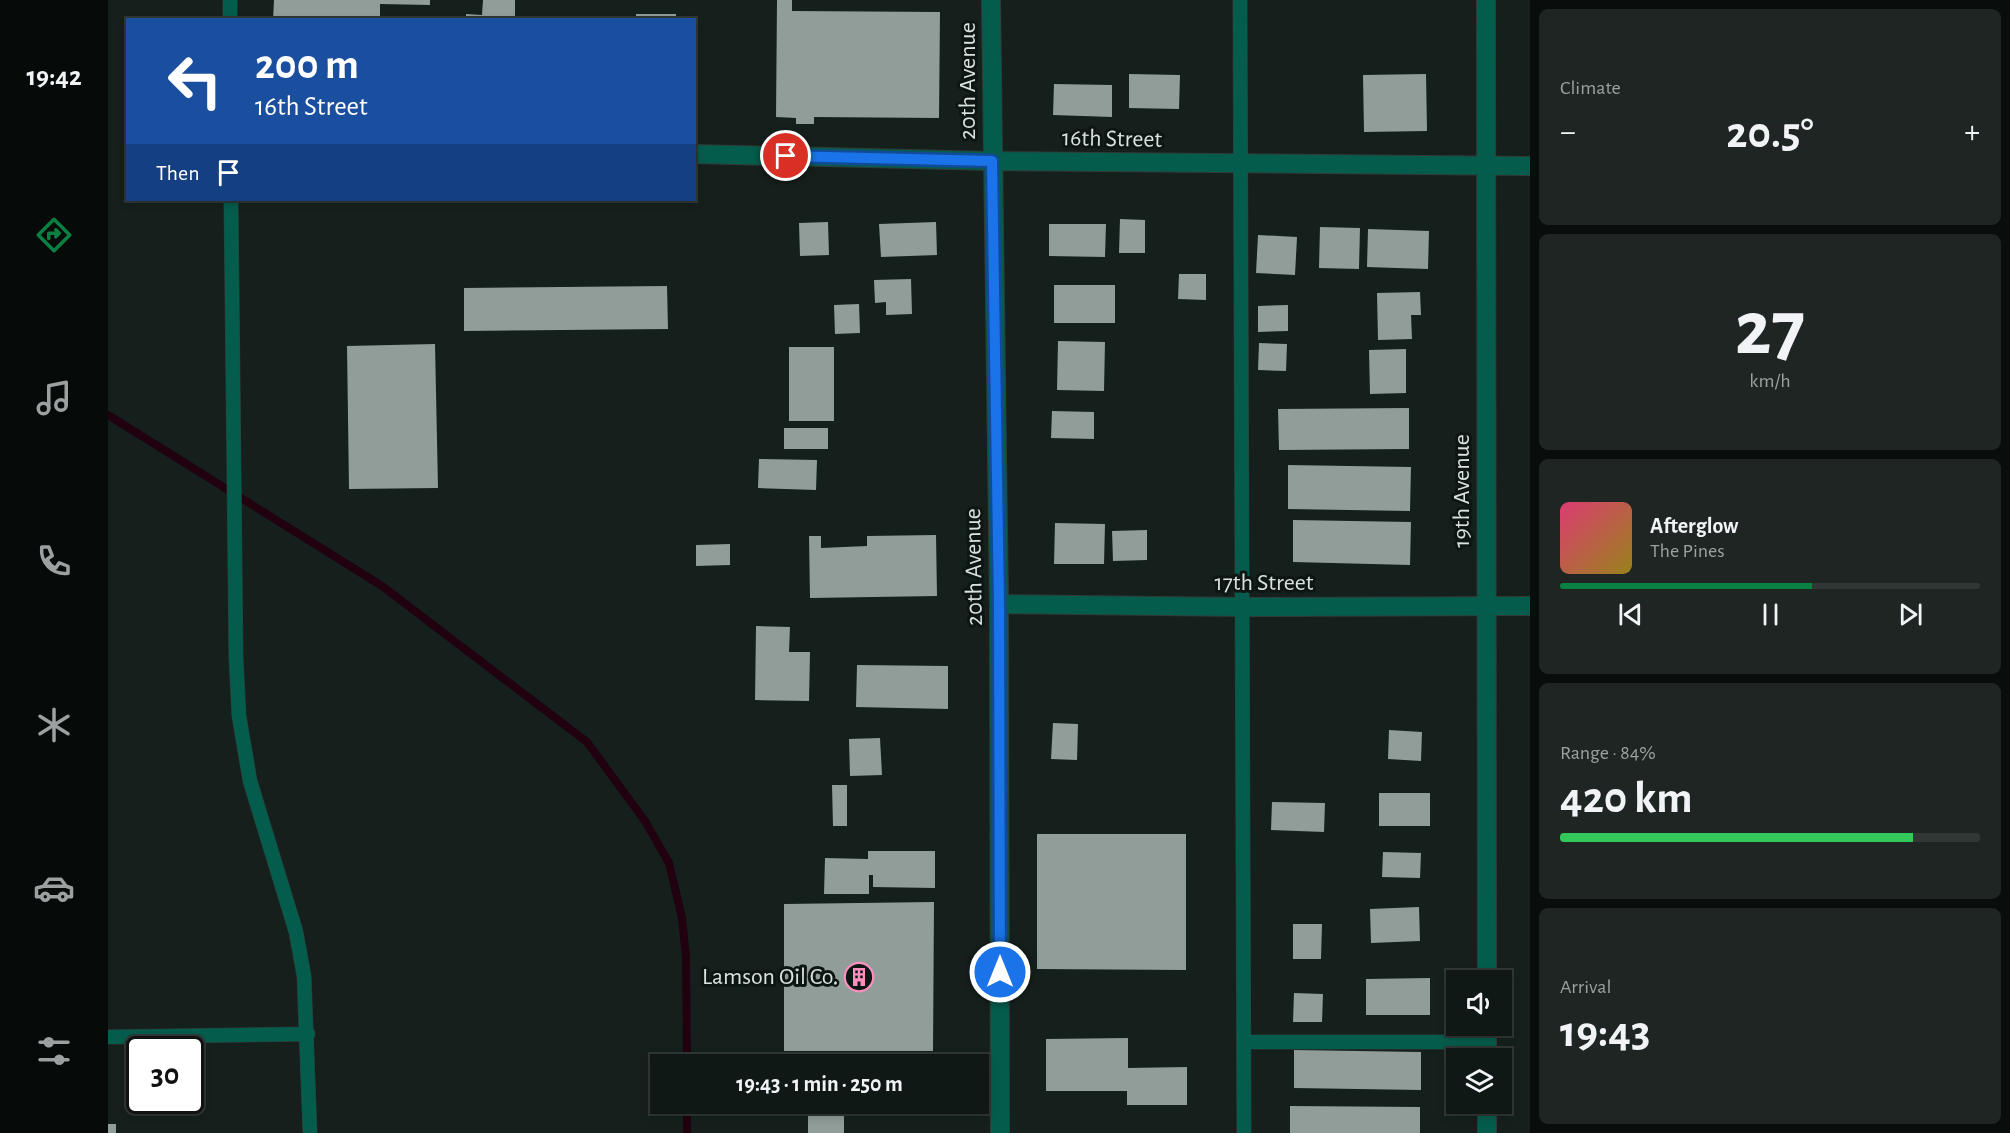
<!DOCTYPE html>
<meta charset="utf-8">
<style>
:root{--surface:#101816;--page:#1e2523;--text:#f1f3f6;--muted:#9ca0a1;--line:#303735;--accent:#0b8043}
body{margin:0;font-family:"Alegreya Sans",sans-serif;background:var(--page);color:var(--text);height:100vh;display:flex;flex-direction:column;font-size:22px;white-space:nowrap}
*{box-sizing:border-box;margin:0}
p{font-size:20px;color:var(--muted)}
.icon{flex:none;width:33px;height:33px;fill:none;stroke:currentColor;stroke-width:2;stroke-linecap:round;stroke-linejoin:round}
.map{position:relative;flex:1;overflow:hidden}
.panel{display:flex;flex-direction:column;gap:9px;padding:9px;background:#090d0c;width:480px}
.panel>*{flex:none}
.top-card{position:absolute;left:18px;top:18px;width:570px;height:183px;border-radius:0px;box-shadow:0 3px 9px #0003,0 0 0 2px var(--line);background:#1a4fa0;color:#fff;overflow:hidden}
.fabs{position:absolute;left:1338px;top:970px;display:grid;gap:12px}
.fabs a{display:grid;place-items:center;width:66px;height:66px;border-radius:0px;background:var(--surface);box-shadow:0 3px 9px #0003,0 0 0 2px var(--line);font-size:30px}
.speed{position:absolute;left:18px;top:1036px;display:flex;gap:12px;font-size:30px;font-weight:700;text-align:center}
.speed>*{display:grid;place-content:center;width:78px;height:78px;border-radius:50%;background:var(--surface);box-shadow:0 3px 9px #0003,0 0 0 2px var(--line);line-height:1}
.speed .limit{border:3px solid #111;border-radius:9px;background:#fff;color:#111}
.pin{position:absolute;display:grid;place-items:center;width:51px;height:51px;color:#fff;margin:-26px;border:3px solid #fff;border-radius:50%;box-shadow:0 2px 6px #0007}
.me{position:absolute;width:66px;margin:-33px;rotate:0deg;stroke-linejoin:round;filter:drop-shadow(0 0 4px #0008)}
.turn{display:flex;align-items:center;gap:21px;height:126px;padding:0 30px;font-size:27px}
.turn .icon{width:78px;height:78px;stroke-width:2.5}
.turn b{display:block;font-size:42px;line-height:51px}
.then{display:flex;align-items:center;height:57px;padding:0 30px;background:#0003;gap:12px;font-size:22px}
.big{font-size:45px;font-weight:700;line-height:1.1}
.panel .card{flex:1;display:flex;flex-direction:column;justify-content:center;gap:9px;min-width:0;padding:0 21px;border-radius:9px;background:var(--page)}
.panel .dial{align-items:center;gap:0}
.dial b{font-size:78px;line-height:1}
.song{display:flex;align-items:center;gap:18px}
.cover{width:72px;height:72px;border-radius:9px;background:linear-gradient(135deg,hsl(340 70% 55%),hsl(50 70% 35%))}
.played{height:6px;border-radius:3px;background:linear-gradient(90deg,var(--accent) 60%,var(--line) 60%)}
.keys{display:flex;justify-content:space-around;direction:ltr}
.heat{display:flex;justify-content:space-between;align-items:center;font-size:33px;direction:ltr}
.charge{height:9px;border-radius:4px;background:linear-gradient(90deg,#34c759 84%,var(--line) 0)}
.trip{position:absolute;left:542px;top:1054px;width:339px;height:60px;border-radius:0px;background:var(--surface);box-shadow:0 3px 9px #0003,0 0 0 2px var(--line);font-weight:700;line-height:60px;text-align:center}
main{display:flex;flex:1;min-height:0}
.tab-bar{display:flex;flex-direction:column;width:108px;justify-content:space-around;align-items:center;background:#060a09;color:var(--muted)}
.tab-bar .icon{width:42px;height:42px}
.tab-bar .selected{color:var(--accent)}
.tab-bar b{font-size:27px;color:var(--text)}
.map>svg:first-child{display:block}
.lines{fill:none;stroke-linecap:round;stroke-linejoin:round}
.stream{stroke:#21000f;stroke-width:8}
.building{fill:#909d99}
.lane-casing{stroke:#313b38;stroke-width:15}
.street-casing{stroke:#313b38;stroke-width:20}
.lane{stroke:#045c4c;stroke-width:14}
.street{stroke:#045c4c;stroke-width:18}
.route-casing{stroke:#114b97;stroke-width:15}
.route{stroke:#1a73e8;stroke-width:10}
.labels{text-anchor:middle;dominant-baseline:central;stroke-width:6;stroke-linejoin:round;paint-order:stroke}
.street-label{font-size:24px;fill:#dae1df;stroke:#0c1714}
.poi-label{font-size:24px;fill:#dae1df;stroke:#0c1714;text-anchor:end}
</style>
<main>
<nav class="tab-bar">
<b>19:42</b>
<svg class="icon selected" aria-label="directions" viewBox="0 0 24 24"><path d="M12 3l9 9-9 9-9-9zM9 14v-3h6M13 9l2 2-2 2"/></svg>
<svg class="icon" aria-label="music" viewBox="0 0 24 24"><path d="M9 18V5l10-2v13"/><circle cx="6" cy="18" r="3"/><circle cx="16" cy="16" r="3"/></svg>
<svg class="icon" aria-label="phone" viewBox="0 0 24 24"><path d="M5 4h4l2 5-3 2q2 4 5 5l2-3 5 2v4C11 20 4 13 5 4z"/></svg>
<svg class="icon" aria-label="climate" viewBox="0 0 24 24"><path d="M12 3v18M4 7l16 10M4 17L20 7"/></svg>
<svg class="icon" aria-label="car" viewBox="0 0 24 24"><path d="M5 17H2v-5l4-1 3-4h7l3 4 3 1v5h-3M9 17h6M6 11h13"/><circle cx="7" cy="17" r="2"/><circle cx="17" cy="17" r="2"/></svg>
<svg class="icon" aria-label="filters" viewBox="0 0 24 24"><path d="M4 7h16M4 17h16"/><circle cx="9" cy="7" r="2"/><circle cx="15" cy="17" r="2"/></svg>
</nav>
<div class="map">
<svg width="1422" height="1133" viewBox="0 0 1422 1133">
<rect width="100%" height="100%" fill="#15201d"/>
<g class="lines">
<path class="stream" d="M0,415L274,586L479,742L537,821L561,863L574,918L578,957L579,1065
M579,1104V1133"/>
</g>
<path class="building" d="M166,0H322V5L272,4V20H165Z
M375,0H407V20H358V14L374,15Z
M669,0H684V11L832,12L831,118L706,117V124H688V118L668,117Z
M528,14H568V20H528Z
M1021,74L1072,75L1071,109L1021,108Z
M1318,74L1319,131L1256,132L1255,75Z
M946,84L1004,85V117L945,115Z
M1012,219L1037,220V253H1011Z
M720,222L721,255L692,256L691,223Z
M828,222L829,255L773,257L771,224Z
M941,224H998L997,257L941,256Z
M1212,227L1252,228L1251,269L1211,268Z
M1260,229L1321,231L1320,269L1259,267Z
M1150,235L1189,237L1187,275L1148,273Z
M1071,274H1098V300L1070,299Z
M803,279L804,314L778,315V302L767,303L766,280Z
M946,285H1007V323H946Z
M559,286L560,329L356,331V288Z
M1312,292L1313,315H1303L1304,339L1270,340L1269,293Z
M751,304L752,333L727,334L726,305Z
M1180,305V331L1150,332V306Z
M950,341L997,342L996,391L949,390Z
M1151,343L1179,344L1178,371L1150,370Z
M327,344L330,488L241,489L239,346Z
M681,347H726V421H681Z
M1298,349V393L1262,394L1261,350Z
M1301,408V449L1171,450L1170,409Z
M944,411L986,412V439L943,438Z
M676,428H720V449H676Z
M651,459L709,460L708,490L650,488Z
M1180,465L1303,467L1302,511L1180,509Z
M1185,520L1303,522L1302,565L1185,562Z
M947,523L997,524L996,564H946Z
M1039,530V560L1005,561L1004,531Z
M828,535L829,596L702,598L701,536H713V548L759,546V536Z
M622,544V565L588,566V545Z
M648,626L682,627L681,652H702L701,701L647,700Z
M749,665L840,666V709L748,707Z
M945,723L970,724L969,760L943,759Z
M1281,730L1314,732L1313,761L1280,759Z
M772,738L774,775L742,776L741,739Z
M724,785H739V826H725Z
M1271,793H1322V826H1271Z
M1164,802L1217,803L1216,832L1163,830Z
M929,834H1078V970L929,969Z
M760,851H827V888L765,887V875H761V894H716L717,858L760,859Z
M1275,852L1313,853L1312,878L1274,877Z
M826,902L825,1051H676V904Z
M1311,907L1312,941L1263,943L1262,909Z
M1185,924H1214L1213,959H1185Z
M1322,978V1015H1258V979Z
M1186,993L1215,994L1214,1022H1185Z
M1020,1038V1068L1079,1067V1105H1019V1091H938V1039Z
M1186,1050L1313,1052V1090L1186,1088Z
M1182,1106L1312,1107V1133H1182Z
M700,1108H736V1133H700Z
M0,1124H8V1133H0Z"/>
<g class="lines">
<g class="lane-casing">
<path id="lane" d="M122,0V20
M1132,0L1136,1133
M123,200L128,658L131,716L142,781L188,932L196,976L202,1133
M0,1037L200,1034
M1136,1042H1379"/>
</g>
<g class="street-casing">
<path id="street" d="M883,0L891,604L892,1133
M1378,0L1379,981
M586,154L884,161L1422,166
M891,604L1133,607L1422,606
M1379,1026V1059
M1379,1104V1133"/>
</g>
<use href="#lane" class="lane"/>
<use href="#street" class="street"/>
</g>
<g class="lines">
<g class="route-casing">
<path id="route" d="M678,156L884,161L891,604L892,972"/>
</g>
<use href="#route" class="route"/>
</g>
<defs>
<g id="building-ring" transform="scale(1.5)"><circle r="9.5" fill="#0c1714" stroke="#fd8ebe" stroke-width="1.5"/><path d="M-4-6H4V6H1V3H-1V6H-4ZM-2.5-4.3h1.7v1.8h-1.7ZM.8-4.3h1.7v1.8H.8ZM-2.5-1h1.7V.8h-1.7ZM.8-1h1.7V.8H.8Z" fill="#fd8ebe"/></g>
</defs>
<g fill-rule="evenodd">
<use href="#building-ring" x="751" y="977"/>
</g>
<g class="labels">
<g class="street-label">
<text transform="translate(860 81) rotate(-90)">20th Avenue</text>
<text transform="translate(1004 139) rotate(1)">16th Street</text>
<text transform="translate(1354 491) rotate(-90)">19th Avenue</text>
<text transform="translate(866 567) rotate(-91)">20th Avenue</text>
<text x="1156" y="583">17th Street</text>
</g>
<g class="poi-label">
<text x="730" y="977">Lamson Oil Co.</text>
</g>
</g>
</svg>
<div class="fabs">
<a><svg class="icon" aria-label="sound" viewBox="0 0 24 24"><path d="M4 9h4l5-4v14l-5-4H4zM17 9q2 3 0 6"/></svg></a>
<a><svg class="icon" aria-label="layers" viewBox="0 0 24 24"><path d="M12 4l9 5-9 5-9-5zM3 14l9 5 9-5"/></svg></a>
</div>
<div class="speed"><div class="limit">30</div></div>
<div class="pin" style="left:678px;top:156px;background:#d93025"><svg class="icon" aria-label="arrive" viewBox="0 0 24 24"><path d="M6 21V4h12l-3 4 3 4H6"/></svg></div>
<svg class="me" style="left:892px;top:972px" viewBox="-20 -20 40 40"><circle r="17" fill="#1a73e8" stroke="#fff" stroke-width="3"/><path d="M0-11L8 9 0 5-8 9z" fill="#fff"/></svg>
<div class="trip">19:43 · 1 min · 250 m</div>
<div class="top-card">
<div class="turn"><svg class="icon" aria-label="left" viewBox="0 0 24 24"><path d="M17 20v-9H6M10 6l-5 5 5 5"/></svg><div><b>200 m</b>16th Street</div></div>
<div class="then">Then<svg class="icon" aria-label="arrive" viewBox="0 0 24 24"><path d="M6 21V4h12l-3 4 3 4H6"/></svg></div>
</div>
</div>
<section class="panel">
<div class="card"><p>Climate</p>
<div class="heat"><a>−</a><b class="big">20.5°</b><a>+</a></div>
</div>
<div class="card dial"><b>27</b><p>km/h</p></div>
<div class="card">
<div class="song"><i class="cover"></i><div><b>Afterglow</b><p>The Pines</p></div></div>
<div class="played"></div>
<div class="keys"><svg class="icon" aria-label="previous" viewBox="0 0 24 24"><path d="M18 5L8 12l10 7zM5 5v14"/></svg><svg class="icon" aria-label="pause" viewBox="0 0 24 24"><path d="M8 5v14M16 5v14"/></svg><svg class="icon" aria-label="next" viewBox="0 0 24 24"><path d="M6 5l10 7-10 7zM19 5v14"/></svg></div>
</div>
<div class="card"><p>Range · 84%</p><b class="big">420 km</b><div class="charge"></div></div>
<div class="card"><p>Arrival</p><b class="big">19:43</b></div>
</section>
</main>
